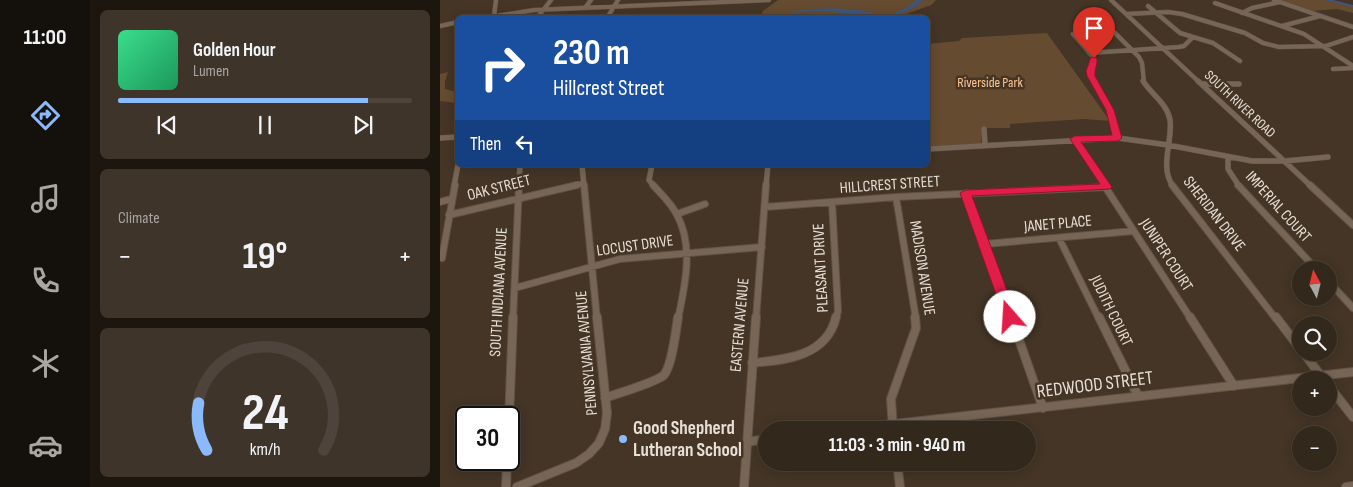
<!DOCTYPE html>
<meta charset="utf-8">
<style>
:root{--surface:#33281c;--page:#3e3429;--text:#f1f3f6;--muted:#a9a6a3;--line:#4e443b;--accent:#8abafc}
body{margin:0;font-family:"Sofia Sans Condensed",sans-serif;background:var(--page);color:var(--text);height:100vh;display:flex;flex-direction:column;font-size:19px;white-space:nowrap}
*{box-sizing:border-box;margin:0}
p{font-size:16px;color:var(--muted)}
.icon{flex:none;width:28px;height:28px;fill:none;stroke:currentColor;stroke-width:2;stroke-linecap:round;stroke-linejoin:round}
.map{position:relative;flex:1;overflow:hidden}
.details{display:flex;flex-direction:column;gap:10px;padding:10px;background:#1c160f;width:350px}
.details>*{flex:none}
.banner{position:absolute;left:15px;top:15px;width:475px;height:152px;border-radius:8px;box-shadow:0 2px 12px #0003,0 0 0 1px var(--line);background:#1a4fa0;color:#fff;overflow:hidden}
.needle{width:32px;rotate:353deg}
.tools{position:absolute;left:852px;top:261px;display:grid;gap:10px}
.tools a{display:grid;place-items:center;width:45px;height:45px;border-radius:50%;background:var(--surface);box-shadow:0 2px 12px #0003,0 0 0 1px var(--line);font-size:25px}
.speed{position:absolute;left:15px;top:406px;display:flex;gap:10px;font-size:25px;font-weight:700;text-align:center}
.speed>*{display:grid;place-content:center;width:65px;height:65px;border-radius:50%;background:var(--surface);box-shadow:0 2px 12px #0003,0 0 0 1px var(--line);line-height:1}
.speed .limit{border:2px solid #111;border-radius:8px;background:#fff;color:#111}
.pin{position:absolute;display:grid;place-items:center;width:42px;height:42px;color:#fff;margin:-51px -21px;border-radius:50% 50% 50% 0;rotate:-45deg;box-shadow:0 0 5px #0007}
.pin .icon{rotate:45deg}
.me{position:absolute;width:55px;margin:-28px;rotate:341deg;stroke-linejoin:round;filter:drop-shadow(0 0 4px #0008)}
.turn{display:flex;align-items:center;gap:18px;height:105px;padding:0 15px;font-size:22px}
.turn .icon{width:65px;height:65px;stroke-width:2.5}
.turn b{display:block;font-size:35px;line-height:42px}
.then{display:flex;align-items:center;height:48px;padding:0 15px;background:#0003;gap:10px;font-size:19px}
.big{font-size:38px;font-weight:700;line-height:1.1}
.details .tile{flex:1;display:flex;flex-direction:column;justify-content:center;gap:8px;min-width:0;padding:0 18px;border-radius:8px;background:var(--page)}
.details .dial{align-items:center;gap:0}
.dial svg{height:130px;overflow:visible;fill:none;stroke:var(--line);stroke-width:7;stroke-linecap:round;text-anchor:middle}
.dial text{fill:var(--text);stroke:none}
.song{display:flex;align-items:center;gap:15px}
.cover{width:60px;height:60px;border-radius:8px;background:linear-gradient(135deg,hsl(150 70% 55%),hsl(150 70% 35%))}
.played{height:5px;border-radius:2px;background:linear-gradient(90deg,var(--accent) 85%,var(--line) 85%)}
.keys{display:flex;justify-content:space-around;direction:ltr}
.heat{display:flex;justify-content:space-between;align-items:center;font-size:28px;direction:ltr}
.trip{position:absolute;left:318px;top:421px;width:278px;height:50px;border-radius:25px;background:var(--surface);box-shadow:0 2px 12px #0003,0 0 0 1px var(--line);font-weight:700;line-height:50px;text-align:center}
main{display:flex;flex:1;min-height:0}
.dock{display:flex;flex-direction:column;width:90px;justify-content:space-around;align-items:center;background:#14100b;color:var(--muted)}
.dock .icon{width:35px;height:35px}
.dock .current{color:var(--accent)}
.dock b{font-size:22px;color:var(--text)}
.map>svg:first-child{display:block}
.green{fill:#654b2f}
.water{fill:#3d5679}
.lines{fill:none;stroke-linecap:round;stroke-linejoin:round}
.river{fill:#3d5679;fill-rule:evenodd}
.minor-far3-casing{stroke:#5f5246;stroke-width:5}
.minor-far2-casing{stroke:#5f5246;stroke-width:6}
.minor-far1-casing{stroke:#5f5246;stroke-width:8}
.minor-casing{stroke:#5f5246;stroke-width:10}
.minor-far3{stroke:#776656;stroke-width:4}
.minor-far2{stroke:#776656;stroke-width:5}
.minor-far1{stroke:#776656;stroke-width:6}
.minor{stroke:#776656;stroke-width:8}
.route{fill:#e11d48;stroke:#92132f}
.poi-dot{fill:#8abafc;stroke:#443526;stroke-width:2}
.labels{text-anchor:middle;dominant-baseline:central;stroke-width:5;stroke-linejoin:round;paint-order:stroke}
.far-park-label{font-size:14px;fill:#ffc790;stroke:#443526}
.far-street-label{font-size:14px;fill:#e7ded5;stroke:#443526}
.street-label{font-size:16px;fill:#e7ded5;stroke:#443526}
.near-street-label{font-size:19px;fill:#e7ded5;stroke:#443526}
.near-poi-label{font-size:19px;font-weight:bold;fill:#e7ded5;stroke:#443526;text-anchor:start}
</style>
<main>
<nav class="dock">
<b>11:00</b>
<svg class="icon current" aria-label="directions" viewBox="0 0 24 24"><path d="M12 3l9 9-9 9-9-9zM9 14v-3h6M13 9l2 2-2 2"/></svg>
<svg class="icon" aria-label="music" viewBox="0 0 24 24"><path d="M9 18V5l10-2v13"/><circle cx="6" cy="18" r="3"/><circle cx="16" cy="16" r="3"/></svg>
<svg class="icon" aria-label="phone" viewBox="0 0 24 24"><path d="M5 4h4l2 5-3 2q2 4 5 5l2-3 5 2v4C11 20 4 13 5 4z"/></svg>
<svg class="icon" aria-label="climate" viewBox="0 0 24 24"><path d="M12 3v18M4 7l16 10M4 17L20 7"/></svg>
<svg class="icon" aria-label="car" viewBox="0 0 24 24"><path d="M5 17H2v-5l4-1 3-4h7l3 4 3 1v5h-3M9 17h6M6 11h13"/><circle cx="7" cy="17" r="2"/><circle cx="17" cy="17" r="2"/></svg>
</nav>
<section class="details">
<div class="tile">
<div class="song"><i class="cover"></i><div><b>Golden Hour</b><p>Lumen</p></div></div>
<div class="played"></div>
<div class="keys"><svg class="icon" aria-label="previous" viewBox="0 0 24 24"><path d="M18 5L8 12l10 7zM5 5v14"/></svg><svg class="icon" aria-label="pause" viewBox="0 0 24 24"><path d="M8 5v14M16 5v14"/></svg><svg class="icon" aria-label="next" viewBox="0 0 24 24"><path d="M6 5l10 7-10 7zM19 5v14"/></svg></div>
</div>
<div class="tile"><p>Climate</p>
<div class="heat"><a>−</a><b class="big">19°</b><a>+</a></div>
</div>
<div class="tile dial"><svg viewBox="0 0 100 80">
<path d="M14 69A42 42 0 1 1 86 69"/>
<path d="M14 69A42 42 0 0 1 9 40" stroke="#8abafc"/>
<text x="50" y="56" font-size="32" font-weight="700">24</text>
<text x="50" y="72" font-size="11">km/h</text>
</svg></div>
</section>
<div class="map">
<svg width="913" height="487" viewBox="0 0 913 487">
<rect width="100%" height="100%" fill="#443526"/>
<path class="green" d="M338,0H496L491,5L458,17L320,18L323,11Z
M840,0H890L913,6V13L897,9L872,11Z
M607,33L670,121L644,119L570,124V128H542L541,144L488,147V44L519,41L522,38Z
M8,72L5,82V89L17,92V103L0,101V74Z"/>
<path class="water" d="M476,0H483C447,34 400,3 356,13L353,17H348L349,14C364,7 402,8 419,10C425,11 431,15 438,15C450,16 468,9 476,0Z"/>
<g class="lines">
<path class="river" d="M884,0H893L913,5V7Z
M413,10L442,14L445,16L442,18L411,12V10Z"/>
<g class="minor-far3-casing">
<path id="minor-far3" d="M671,0L759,82
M834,0L913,27
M775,3L864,34L913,66
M708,6L740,33L773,43L800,61
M145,8L151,0
M802,13L812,8L840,2
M686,14L728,12L742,14L805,33L823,43L839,47L886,46L913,37
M54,16L56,0
M44,18L94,10L329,0
M97,18L111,0
M167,18L178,0
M0,26L18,22
M842,26L880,16
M674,32L699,57L702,63L704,82
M633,34L654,58L651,74L654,82
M649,53L739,47L744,46L753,37
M893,69L913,68"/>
</g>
<g class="minor-far2-casing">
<path id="minor-far2" d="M654,81L670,110L678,138
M703,81C711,94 727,103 730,120C733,140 719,168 733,186
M758,81L871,186
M762,84H799
M544,129L545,145
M0,138L18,137
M635,139L665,186
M488,149L678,138L728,145L812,161H845L888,157
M788,158V169L799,186
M142,165L144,186
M212,165L209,180L214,186
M14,186L18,165
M79,186L80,165
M131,186L144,183
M326,186L328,165"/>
</g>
<g class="minor-far1-casing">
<path id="minor-far1" d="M144,185L157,319
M213,185C221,194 232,204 237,215C254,246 245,286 238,319
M664,185L751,319
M732,185L836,319
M798,185L877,270
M870,185L913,225
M526,193L571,319
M456,197L476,319
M0,202L11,199
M392,202L398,311L396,319
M325,207L456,197L667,187
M237,214L265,204
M9,215L137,185
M619,238L659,319
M545,244L694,231
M2,258L15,185
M889,282L913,308
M75,288L180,259L322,247
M73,319L79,185
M316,319L326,185"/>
</g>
<g class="minor-casing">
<path id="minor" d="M571,317L603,408
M659,317L698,396
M750,317L794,386
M836,317L861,350
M863,352L884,380
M312,363C346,360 387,356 396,317
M889,386L913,417
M165,398C178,393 215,383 224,375C232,366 236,330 238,317
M69,421L73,317
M401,430L913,372
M453,430L451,399L476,328L475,317
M307,442L326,439
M457,462L460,487
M66,487L67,460
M77,487L136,463L149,454L159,443L165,429L167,413L157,317
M304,487L316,317
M906,487L913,486"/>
</g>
<use href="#minor-far3" class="minor-far3"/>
<use href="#minor-far2" class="minor-far2"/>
<use href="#minor-far1" class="minor-far1"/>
<use href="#minor" class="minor"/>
</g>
<path class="route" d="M651,57L657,58C658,65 654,69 655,76L674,110L682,138L678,141L641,142L672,187L670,189L532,196L577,317L575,321H566L564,317L520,193L526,190L660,184L630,139L635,136L672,135L666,110L647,76L646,71Z"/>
<circle class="poi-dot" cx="183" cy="439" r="5"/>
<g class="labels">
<g class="far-park-label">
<text x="550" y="82">Riverside Park</text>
</g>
<g class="far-street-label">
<text transform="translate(800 104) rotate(43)">SOUTH RIVER ROAD</text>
</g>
<g class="street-label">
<text transform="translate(450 185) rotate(-4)">HILLCREST STREET</text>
<text transform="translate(59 188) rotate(-14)">OAK STREET</text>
<text transform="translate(838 207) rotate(48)">IMPERIAL COURT</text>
<text transform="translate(774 214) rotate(52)">SHERIDAN DRIVE</text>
<text transform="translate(618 224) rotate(-5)">JANET PLACE</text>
<text transform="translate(195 246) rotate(-8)">LOCUST DRIVE</text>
<text transform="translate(726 255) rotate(57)">JUNIPER COURT</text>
<text transform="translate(381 268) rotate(-93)">PLEASANT DRIVE</text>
<text transform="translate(482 268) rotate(81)">MADISON AVENUE</text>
<text transform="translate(59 292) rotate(-87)">SOUTH INDIANA AVENUE</text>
<text transform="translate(671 311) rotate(64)">JUDITH COURT</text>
<text transform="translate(300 325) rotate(-85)">EASTERN AVENUE</text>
<text transform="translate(147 353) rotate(-95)">PENNSYLVANIA AVENUE</text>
</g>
<g class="near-street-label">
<text transform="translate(655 385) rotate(-7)">REDWOOD STREET</text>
</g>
<g class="near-poi-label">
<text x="193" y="428">Good Shepherd<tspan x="193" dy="22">Lutheran School</tspan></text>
</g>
</g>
</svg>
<div class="tools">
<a><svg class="needle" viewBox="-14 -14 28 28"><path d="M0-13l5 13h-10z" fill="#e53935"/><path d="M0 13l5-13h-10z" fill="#a9a6a3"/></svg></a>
<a><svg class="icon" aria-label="search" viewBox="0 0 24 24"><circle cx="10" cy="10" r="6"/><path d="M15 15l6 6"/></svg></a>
<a>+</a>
<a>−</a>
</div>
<div class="speed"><div class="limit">30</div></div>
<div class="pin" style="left:654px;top:58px;background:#d93025"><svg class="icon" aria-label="arrive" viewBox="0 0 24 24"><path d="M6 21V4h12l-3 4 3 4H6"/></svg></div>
<svg class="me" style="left:570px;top:317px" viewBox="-20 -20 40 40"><circle r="19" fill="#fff"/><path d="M0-13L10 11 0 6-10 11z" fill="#e11d48"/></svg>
<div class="trip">11:03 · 3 min · 940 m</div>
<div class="banner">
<div class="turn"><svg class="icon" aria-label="right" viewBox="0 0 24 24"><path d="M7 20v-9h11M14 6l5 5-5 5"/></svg><div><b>230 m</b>Hillcrest Street</div></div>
<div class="then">Then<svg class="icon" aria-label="left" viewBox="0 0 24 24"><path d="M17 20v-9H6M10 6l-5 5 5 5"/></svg></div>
</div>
</div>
</main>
